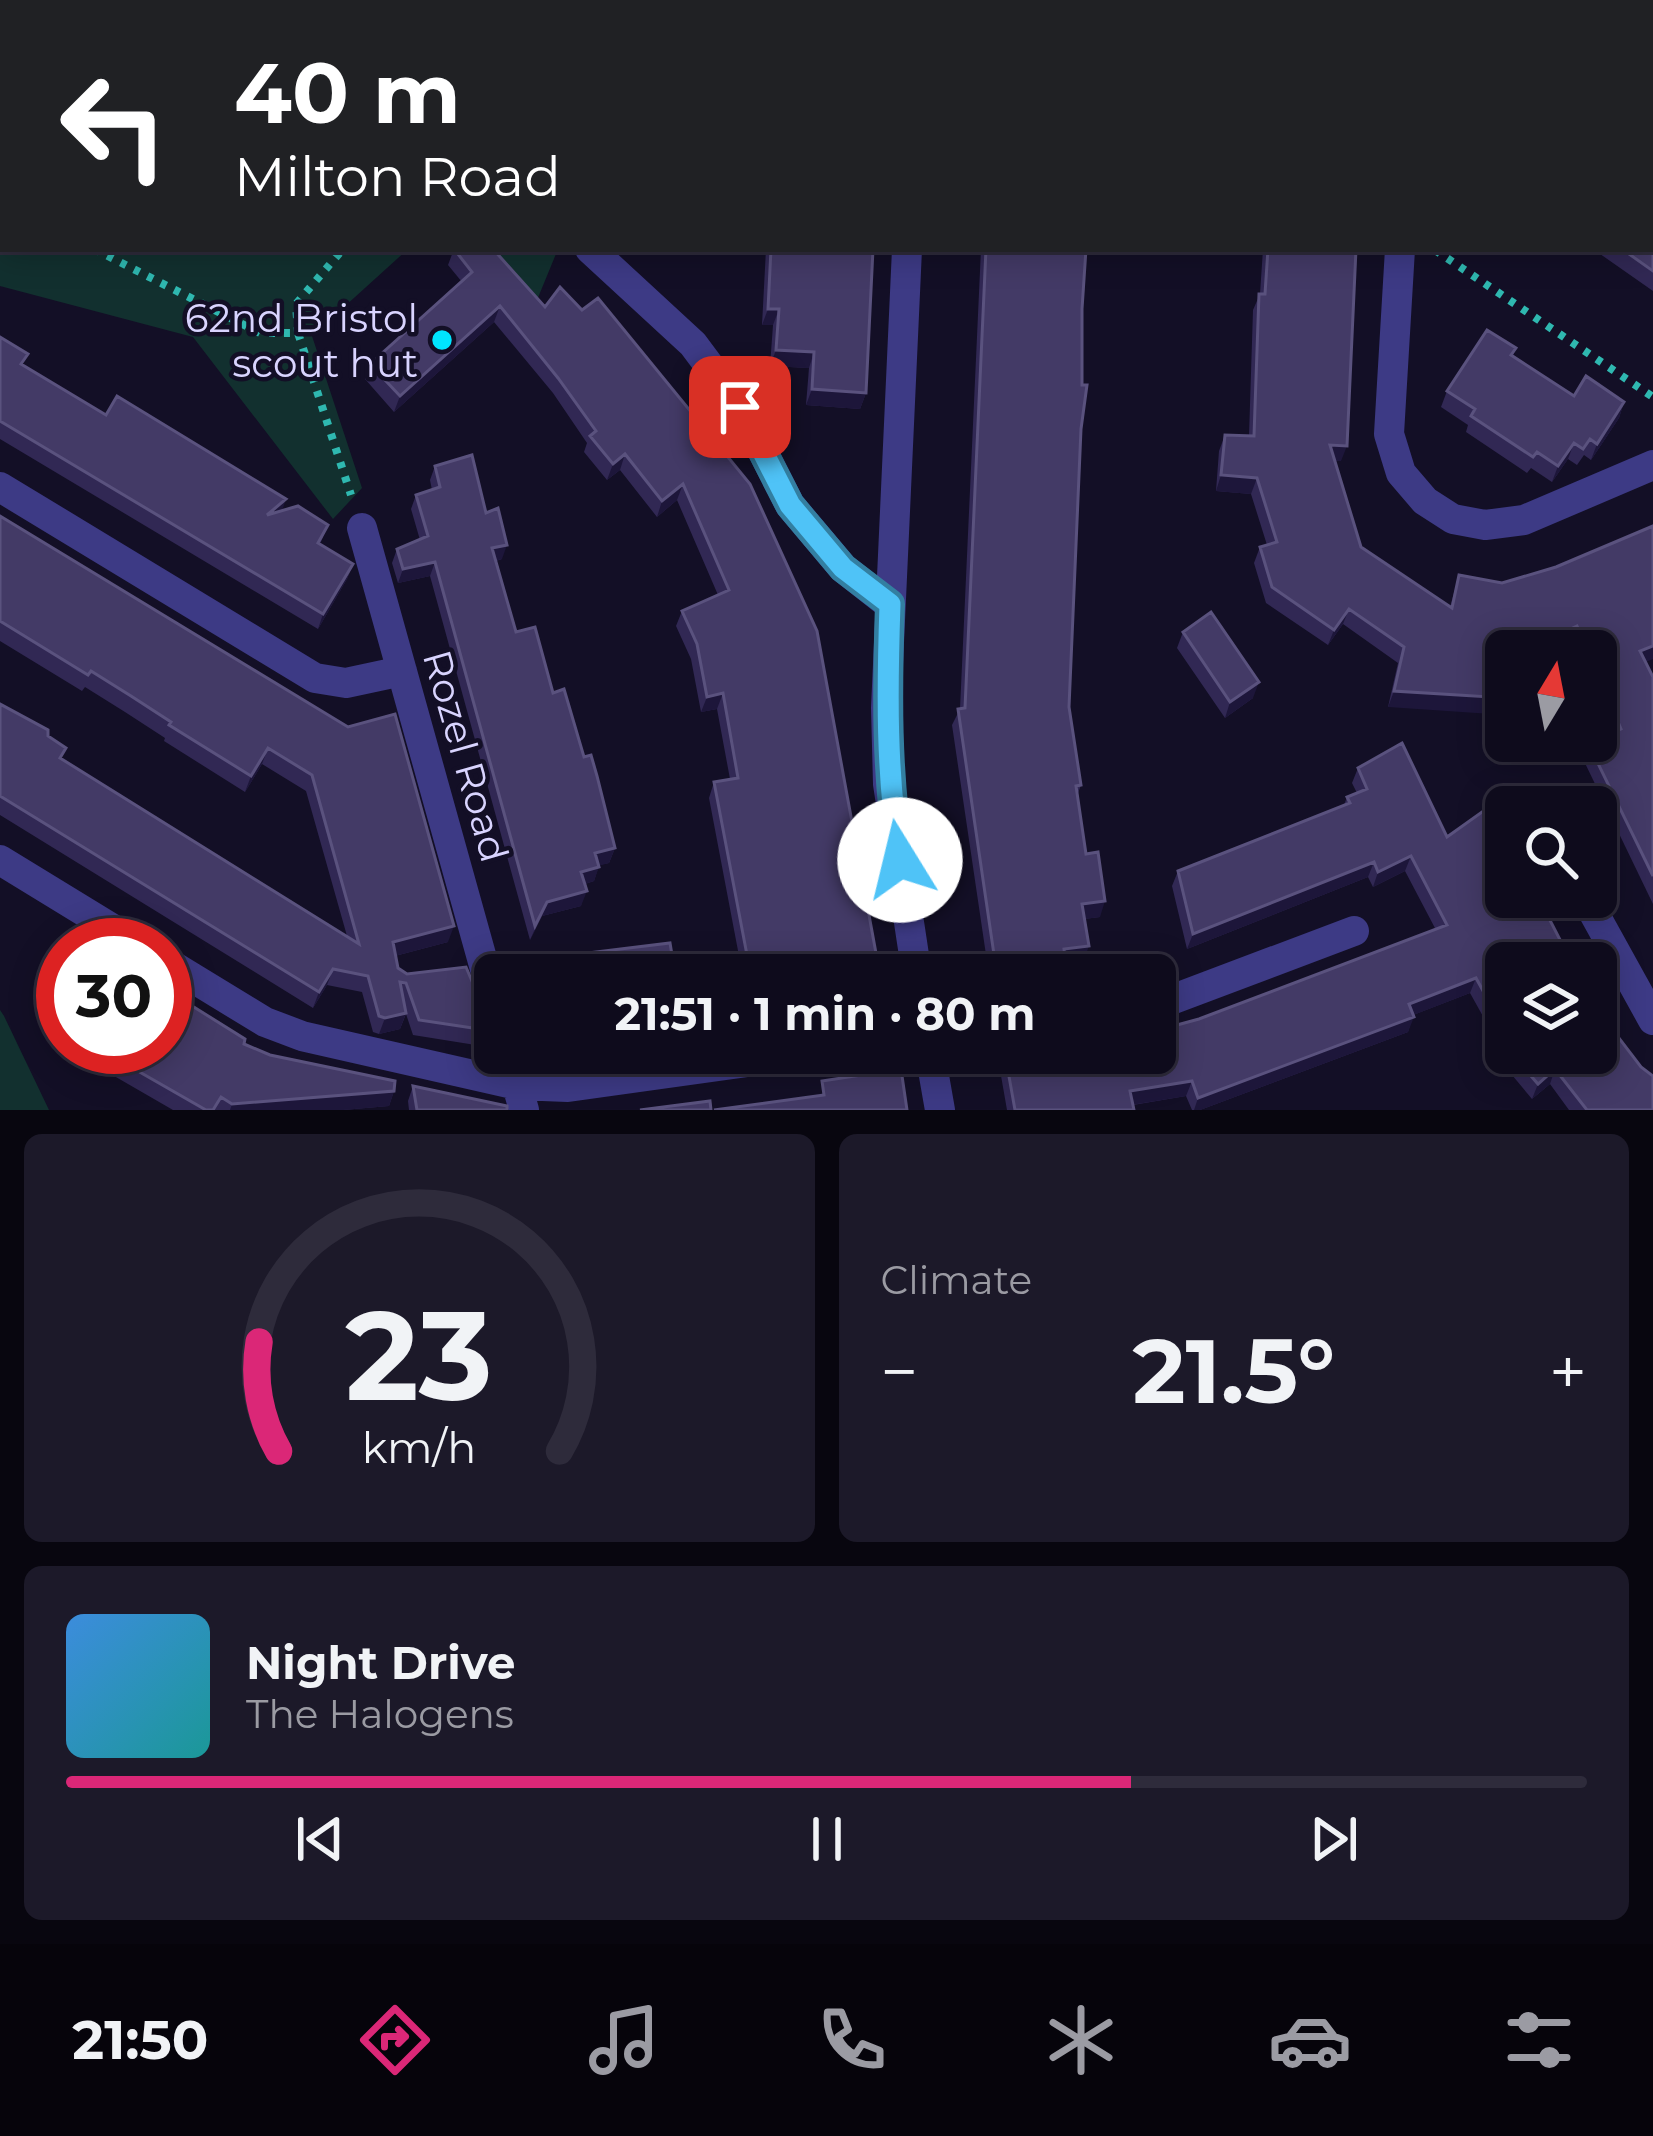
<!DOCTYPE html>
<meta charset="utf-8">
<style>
:root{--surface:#0e0b1c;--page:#1c1929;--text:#f1f3f6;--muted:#9b9ba3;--line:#2e2b3b;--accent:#db2777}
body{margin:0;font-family:Montserrat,sans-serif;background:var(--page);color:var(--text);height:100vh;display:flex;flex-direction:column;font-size:45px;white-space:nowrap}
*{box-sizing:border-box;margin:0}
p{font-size:39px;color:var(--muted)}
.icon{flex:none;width:66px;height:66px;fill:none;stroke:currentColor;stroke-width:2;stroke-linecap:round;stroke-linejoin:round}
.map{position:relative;height:1110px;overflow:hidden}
.sheet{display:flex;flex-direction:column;gap:24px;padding:24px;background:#08060f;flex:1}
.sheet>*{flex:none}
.guide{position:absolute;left:0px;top:0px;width:1653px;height:252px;box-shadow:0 6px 30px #0003,0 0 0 3px var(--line);background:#202124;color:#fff;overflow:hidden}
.needle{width:78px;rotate:10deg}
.tools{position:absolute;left:1485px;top:630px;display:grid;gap:24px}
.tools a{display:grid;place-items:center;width:132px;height:132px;border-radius:18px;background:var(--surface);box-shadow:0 6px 30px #0003,0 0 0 3px var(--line);font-size:60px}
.speed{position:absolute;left:36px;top:918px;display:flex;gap:24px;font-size:60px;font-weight:700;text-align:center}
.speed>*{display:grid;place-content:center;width:156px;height:156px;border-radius:50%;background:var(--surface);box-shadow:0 6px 30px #0003,0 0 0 3px var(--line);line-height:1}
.speed .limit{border:18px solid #d22;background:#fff;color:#111}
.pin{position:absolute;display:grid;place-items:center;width:102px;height:102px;color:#fff;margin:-51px;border-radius:24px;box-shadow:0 6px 18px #0006}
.me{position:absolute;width:132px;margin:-66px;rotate:351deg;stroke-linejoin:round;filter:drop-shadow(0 0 9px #0008)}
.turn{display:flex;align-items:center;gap:42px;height:252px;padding:0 36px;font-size:54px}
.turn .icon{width:156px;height:156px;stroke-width:2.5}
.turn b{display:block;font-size:84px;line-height:102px}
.big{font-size:90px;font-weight:700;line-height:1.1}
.sheet .card{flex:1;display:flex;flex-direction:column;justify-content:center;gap:18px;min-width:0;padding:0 42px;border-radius:18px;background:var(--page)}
.sheet .dial{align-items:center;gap:0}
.dial svg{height:312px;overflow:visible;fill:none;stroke:var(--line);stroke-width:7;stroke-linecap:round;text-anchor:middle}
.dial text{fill:var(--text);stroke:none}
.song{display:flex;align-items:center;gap:36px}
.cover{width:144px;height:144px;border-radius:18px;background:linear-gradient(135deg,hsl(210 70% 55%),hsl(180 70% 35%))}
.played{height:12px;border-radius:6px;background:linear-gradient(90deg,var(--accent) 70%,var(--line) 70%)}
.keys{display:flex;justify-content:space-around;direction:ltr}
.heat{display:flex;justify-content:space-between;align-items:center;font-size:66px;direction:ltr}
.sheet .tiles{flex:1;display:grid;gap:24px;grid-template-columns:1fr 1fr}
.card:last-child{grid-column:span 2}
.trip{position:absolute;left:474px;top:954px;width:702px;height:120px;border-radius:18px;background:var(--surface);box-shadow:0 6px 30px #0003,0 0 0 3px var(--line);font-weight:700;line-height:120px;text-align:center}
.dock{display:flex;height:192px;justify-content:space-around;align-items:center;background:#06040b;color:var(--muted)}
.dock .icon{width:84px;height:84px}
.dock .on{color:var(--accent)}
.dock b{font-size:54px;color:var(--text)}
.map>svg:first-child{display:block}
.green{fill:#12302f}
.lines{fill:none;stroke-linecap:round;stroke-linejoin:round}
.path{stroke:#2fb8b0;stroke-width:8;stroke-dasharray:6 9;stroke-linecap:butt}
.minor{stroke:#3d3a85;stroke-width:30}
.wall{fill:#312854}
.shaded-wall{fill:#1d163a}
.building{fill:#433a66;stroke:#5a527e;stroke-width:3}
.route-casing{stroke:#337fa1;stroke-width:30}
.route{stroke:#4fc3f7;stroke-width:21}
.poi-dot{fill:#00e5ff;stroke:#130f26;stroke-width:4.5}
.labels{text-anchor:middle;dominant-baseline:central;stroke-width:9;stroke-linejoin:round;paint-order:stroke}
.poi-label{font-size:39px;fill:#d9d4ff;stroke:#130f26;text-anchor:end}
.street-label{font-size:39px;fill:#d9d4ff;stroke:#130f26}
</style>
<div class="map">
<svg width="1653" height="1110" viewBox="0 0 1653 1110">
<rect width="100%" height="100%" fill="#130f26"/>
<path class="green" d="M0,0H617L3,3V249H408L312,336L362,488L333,519L193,337L0,286Z
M485,249H558L535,305Z
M0,1010L4,1016L49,1110H0Z"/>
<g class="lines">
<path class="path" d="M551,3L552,0
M651,3V0
M0,184L3,186
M94,249L260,333H298L351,495
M1435,250L1653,397
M298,333L296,304L343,249"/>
<path class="minor" d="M1505,0L1510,3
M919,3L920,0
M1416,3V0
M1650,101L1653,103
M590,249L693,344L740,407L790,505L843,568L890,605
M907,249L886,708L888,784L917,975
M1400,249L1389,434L1401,473L1425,501L1453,519L1485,525L1524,520L1653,465
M0,487L315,678L346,683L402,671
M362,528L495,1005
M0,860L139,945
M1585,897L1653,1020
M165,961L265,1022L302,1036L517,1085L568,1087L812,1053
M1155,1006L1354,931
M508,1053L524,1110
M930,1053L940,1110"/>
</g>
<path class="wall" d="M1277,0H1368V3H1281Z
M1602,0H1653V35L1650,33V3H1607Z
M1653,145V291L1593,249H1650Z
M454,249L545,307L750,484L880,975H558L563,956L674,967L739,956L709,798L714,782L730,779L717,709L701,712L691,659L676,626L682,611L718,595L677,500L657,517L620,470L607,480L584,452L587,443L553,393L494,322L394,412L365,379L370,364L462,282L448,265Z
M766,249H873L866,393L860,409L806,405L809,368L770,366L773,325H762Z
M981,249H1086L1082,309L1081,429L1069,707L1081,785L1077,796L1086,854L1100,917L1084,919L1083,962L1066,964L1063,975H989L952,725L960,709Z
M1263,249H1356L1341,461H1335L1361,547L1450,607L1459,575L1502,583L1646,662L1653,677V904L1583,759L1588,743L1610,733L1596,700V651H1575L1571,642L1388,707L1398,663L1343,624L1328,645L1266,603L1254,563L1260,547L1267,545L1251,494L1216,491L1219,451L1225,435L1249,436L1253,310L1260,294Z
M0,337L23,365L106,415L282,511L328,525L320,544L353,564L347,579L318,629L0,439Z
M1516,348L1513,356L1574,396L1624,402L1619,418L1591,460L1584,455L1577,465L1568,459L1552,482L1531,468L1527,473L1466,432L1468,425L1441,407L1447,391Z
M435,466L486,513L502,559L496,561L516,632L553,693L584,757L615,848L609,863L599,865L594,881L585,884L581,906L542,916L530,940L430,576L398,583L392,563L397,549L420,540L411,509L416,495L432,490L430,480Z
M0,516L348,727L448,942L395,956L398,968L493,1031L488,1047L413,1035L406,1014L400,1029L379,1034L373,1032L362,992L327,985L313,1008L0,815V704L48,736L62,759L347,936L306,791L262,764L245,792L164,741L165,738L125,712L85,687L82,691L0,641Z
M1183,632L1253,698L1225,718L1177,648Z
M1358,768L1506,963V1053H1596L1653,1110H1569L1550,1084L1532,1099L1507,1069L1509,1063L1470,993L1413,1015L1408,1032L1200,1110H1192L1186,1096L1133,1105L1134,1110H1007L1000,1070L1005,1054L1155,1053L1199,1019L1436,930L1405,871L1373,887L1368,877L1187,949L1172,886L1178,871L1344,805L1347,797L1357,793L1352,783Z
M63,946V1018L33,999L39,983Z
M244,1044L270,1055L394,1091L389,1106L343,1110H173L83,1058L87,1047Z
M413,1086L507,1110H409L408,1101Z"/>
<path class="shaded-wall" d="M500,306L494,322L394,412L400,396Z
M768,309H779L773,325H762Z
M776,350L814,352L809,368L770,366Z
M812,389L866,393L860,409L806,405Z
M1624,402L1619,418L1591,460L1597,444Z
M1574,443L1568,459L1552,482L1558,466Z
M1330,445L1347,446L1341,461H1325Z
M625,454L620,470L607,480L613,464Z
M1221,475L1257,478L1251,494L1216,491Z
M683,484L677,500L657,517L662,501Z
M286,499L281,514L267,515Z
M507,545L502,559L487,563L492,548Z
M435,562L430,576L398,583L403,569Z
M353,564L347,579L318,629L323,614Z
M1349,609L1343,624L1328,645L1334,630Z
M1577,626L1571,642L1552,651H1524Z
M1653,646V659L1634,667L1640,651Z
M1259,682L1253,698L1225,718L1230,702Z
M1394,691L1506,698V715L1388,707Z
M723,693L717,709L701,712L707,697Z
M268,748L262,764L245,792L251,776Z
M615,848L609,863L590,868L595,853Z
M1411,856L1405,871L1373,887L1378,872Z
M1374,862L1368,877L1187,949L1193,934Z
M599,867L594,881L576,887L581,872Z
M587,891L581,906L542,916L530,940L547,902Z
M1105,901L1100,917L1076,920L1082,904Z
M454,926L448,942L387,958L393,942Z
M1089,946L1083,962L1058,965L1064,949Z
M1066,965L1063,975H1001Z
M333,969L327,985L313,1008L319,992Z
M1476,978L1470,993L1403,1019L1409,1004Z
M406,1013L400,1029L379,1034L385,1018Z
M1414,1017L1408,1032L1200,1110H1194L1198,1098Z
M1555,1069L1550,1084L1532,1099L1538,1084Z
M1192,1081L1186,1096L1125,1106L1130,1091Z
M394,1091L389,1106L343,1110H230L232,1104Z"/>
<path class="building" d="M667,0H704V3H667Z
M782,0H885V3H782Z
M997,0H1094V3H997Z
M1304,0H1368V3H1308Z
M1631,0H1653V15L1650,13V3H1636Z
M1650,142L1653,145V271L1622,249H1650Z
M454,249H493L545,307L560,287L582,310L598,298L750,484L817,631L880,975H566L563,956L670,943L674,967L747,955L714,782L738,778L723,693L707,697L697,644L682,611L729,590L683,484L662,501L625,454L613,464L590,436L596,431L558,378L500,306L400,396L370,364L472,272Z
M771,249H873L866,393L812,389L814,352L776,350L779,309H768Z
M986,249H1086L1082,309V385H1087L1081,429L1069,707L1081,785L1076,786L1086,854L1098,852L1105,901L1082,904L1089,946L1064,949L1066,965L1001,975H997L958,709L965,708Z
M1268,249H1356L1347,446L1330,445L1361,547L1452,608L1459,575L1502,583L1556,567L1653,526V646L1640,651L1653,677V876L1588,743L1621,729L1596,670V651H1588L1577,626L1524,651H1506V698L1394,691L1404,647L1349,609L1334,630L1272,587L1260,547L1277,542L1257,478L1221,475L1225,435L1254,436L1259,294H1265Z
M1487,330L1516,348L1511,355L1574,396L1586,376L1624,402L1597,444L1590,439L1583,449L1574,443L1558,466L1537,452L1533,457L1471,416L1475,409L1447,391Z
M0,337L28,354L21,364L106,415L117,396L286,499L267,515L298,506L328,525L318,543L353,564L323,614L0,421Z
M472,455L486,513L498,508L507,545L492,548L516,632L535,627L553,693L564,689L584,757L591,755L597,776L615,848L595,853L599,867L581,872L587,891L547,902L535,926L435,562L403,569L397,549L428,536L416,495L440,487L435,466Z
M0,516L348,727L395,714L454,926L393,942L398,968L407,974L466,967L493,1031L419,1020L406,983L400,982L406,1013L385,1018L379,1016L368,976L333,969L319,992L0,796V704L48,730V736L66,748L60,758L359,944L312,775L268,748L251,776L169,725L171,722L131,696L91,671L88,675L0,621Z
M1211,612L1259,682L1230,702L1183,632Z
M1402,743L1447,837L1496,802L1506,828V897H1538L1572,963H1506V1033L1476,978L1409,1004L1414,1017L1198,1098L1192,1081L1130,1091L1134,1110H1015L1005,1054L1155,1053V1031L1199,1019L1447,925L1411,856L1378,872L1374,862L1193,934L1178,871L1350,803L1347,797L1367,789L1358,768Z
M63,946V999L39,983Z
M165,989L245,1039L244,1044L270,1055L395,1081L394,1091L232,1104L221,1097L213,1110H206L96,1047H165Z
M1596,1008L1641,1067L1653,1076V1110H1587L1555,1069L1538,1084L1512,1054L1596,1053Z
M901,1069L907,1110H714L824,1095L822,1081Z
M413,1086L507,1106V1110H417Z
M710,1101L711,1110H640Z"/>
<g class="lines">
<g class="route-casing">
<path id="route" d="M740,407L790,505L843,568L890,604C887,692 886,774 900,860"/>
</g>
<use href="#route" class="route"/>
</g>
<circle class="poi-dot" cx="442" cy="340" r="12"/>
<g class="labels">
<g class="poi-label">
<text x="418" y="318">62nd Bristol<tspan x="418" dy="45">scout hut</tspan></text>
</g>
<g class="street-label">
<text transform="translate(466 756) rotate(74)">Rozel Road</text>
</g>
</g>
</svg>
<div class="tools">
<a><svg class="needle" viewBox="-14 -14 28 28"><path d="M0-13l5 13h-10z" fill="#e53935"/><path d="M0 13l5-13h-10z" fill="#9b9ba3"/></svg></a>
<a><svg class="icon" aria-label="search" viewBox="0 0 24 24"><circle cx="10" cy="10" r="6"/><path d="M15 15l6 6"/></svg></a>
<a><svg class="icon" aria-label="layers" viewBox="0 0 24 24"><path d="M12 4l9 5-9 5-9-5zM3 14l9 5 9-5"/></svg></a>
</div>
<div class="speed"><div class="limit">30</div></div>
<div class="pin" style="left:740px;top:407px;background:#d93025"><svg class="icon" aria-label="arrive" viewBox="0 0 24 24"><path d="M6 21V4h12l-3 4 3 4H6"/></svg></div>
<svg class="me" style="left:900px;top:860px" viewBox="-20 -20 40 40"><circle r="19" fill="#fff"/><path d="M0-13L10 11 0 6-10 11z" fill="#4fc3f7"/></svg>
<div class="trip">21:51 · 1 min · 80 m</div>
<div class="guide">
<div class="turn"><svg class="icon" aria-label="left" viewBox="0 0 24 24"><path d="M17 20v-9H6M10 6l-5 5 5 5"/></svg><div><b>40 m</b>Milton Road</div></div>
</div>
</div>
<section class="sheet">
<div class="tiles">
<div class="card dial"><svg viewBox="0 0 100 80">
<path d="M14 69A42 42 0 1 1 86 69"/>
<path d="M14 69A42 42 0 0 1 9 41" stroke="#db2777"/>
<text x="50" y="56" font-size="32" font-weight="700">23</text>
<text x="50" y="72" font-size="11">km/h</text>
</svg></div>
<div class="card"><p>Climate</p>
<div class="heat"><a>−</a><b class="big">21.5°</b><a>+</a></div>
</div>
<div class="card">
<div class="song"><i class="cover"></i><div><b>Night Drive</b><p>The Halogens</p></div></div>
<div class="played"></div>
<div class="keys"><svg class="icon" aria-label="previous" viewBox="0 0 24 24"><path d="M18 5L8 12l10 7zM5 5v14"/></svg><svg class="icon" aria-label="pause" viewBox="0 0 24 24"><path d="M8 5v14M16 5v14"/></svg><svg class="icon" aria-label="next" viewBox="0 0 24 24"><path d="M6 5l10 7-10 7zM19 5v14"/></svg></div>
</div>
</div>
</section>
<nav class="dock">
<b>21:50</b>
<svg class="icon on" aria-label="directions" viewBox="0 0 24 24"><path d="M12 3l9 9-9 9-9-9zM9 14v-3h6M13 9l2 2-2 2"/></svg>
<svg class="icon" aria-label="music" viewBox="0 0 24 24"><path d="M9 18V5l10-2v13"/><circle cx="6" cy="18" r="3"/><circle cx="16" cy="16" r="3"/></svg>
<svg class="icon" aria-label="phone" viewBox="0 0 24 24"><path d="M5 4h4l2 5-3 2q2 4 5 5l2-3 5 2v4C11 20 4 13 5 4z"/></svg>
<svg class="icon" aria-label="climate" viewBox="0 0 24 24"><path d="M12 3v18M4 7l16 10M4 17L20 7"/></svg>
<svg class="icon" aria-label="car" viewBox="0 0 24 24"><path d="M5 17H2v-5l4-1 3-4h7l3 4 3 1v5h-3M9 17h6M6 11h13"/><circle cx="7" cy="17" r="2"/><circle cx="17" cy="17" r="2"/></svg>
<svg class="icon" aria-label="filters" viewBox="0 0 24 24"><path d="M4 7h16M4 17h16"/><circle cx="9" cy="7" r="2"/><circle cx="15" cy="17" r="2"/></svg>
</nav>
